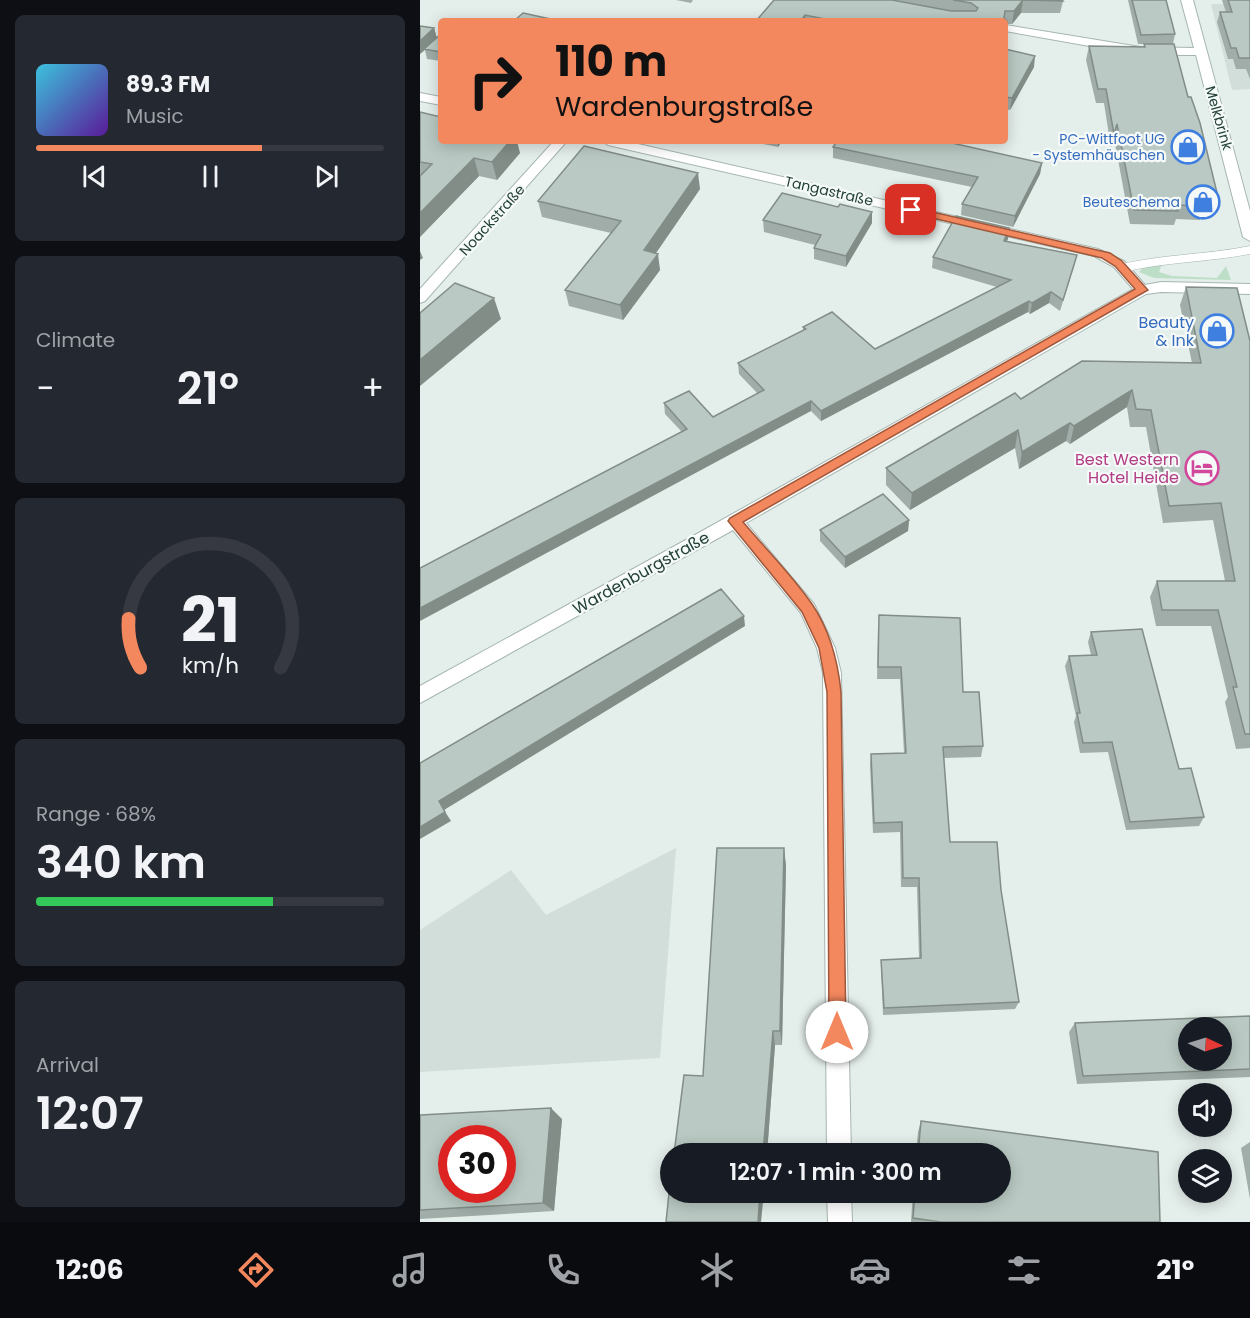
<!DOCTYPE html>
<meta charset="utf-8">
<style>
:root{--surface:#171b24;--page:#242831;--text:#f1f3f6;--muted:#9ea1a6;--line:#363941;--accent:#f3875d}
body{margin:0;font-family:Poppins,sans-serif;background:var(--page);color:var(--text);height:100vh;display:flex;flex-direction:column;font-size:22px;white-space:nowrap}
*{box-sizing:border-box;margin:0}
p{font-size:20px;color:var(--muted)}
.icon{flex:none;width:33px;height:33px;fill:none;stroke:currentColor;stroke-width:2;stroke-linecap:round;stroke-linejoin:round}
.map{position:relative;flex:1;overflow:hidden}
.side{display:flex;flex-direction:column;gap:15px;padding:15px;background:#0d0f14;width:420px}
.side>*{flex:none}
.banner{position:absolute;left:18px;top:18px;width:570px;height:126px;border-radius:6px;box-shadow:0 3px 15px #0003;background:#f3875d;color:#111;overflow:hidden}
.needle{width:39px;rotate:94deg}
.controls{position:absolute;left:758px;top:1017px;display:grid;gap:12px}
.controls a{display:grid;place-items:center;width:54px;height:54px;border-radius:50%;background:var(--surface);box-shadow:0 3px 15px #0003;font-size:30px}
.speed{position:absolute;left:18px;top:1125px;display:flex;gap:12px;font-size:30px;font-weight:700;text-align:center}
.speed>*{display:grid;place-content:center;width:78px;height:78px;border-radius:50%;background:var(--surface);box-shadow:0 3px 15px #0003;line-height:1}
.speed .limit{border:9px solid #d22;background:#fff;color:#111}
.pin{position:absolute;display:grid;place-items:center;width:51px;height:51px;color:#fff;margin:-26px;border-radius:12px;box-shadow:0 3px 9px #0006}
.me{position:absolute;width:66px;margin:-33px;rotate:0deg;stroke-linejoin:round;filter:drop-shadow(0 0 4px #0008)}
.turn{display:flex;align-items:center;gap:21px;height:126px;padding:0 18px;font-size:27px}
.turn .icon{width:78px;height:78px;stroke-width:2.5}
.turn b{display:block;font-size:42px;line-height:51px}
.big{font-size:45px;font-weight:600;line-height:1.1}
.side .widget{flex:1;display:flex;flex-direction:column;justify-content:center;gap:9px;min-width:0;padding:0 21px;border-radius:9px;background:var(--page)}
.side .dial{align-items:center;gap:0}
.dial svg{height:156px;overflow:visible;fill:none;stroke:var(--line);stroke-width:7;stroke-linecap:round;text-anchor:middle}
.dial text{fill:var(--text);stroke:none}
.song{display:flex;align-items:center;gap:18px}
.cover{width:72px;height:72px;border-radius:9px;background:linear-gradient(135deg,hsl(190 70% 55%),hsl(270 70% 35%))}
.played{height:6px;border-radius:3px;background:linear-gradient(90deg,var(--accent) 65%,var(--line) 65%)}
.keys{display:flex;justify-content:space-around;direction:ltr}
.heat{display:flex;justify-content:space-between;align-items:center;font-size:33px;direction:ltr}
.charge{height:9px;border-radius:4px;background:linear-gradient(90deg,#34c759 68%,var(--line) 0)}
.trip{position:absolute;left:240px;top:1143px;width:351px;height:60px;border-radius:30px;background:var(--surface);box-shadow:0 3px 15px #0003;font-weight:600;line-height:60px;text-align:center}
.tab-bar{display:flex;height:96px;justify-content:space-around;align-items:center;background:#090b0e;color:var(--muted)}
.tab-bar .icon{width:42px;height:42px}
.tab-bar .current{color:var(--accent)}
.tab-bar b{font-size:27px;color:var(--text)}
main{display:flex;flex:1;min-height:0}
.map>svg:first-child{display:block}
.built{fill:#d2ded9}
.green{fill:#bddfc8}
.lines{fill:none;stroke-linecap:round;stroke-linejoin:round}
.service-casing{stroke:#a6b6b1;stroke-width:1}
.minor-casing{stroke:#a6b6b1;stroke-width:2}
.service{fill:#fff;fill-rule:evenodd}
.minor{fill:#fff;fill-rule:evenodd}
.wall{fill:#a0ada8}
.shaded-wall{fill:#828d88}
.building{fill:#bac9c3;stroke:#828d88;stroke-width:1.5;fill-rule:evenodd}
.route{fill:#f3875d;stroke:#9e583c;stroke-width:1.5}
.labels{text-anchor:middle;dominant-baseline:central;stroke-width:4.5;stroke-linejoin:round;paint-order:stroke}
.far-street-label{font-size:14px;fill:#234039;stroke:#f5faf8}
.far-shop-label{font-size:14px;fill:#366cbe;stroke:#f5faf8;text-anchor:end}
.shop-label{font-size:16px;fill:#366cbe;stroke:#f5faf8;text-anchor:end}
.hotel-label{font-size:16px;fill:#b23c85;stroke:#f5faf8;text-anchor:end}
.street-label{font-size:16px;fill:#234039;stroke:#f5faf8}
</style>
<main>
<section class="side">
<div class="widget">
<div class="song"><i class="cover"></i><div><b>89.3 FM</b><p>Music</p></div></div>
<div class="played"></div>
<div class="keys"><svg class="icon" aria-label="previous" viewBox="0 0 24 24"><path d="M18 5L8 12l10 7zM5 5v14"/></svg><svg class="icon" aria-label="pause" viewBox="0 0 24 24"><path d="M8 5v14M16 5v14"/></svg><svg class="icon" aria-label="next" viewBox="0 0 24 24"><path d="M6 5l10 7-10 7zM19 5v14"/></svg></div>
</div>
<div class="widget"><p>Climate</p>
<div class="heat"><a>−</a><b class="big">21°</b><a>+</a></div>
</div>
<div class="widget dial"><svg viewBox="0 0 100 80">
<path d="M14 69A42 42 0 1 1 86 69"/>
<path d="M14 69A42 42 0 0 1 8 44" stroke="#f3875d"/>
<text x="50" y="56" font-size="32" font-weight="700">21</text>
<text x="50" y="72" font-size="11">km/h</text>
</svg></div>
<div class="widget"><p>Range · 68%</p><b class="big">340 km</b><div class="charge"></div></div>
<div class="widget"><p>Arrival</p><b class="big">12:07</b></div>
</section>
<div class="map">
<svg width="830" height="1222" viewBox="0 0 830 1222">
<rect width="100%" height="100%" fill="#e4eeea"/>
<path class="built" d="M791,4H830V89L812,90Z
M256,848L240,1058L0,1072V930L91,870L126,915Z"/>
<path class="green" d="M742,264L739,272L752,276L797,278L806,266L811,280L734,278L719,272L724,267Z"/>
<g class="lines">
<g class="service-casing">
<path id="service" d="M830,246V254C788,262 745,262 703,272L697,268L699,265C742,254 786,255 830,246Z"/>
</g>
<g class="minor-casing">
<path id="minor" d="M761,0H773L830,211V241L823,237L776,55H720L585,31V25L720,47L774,48Z
M0,93L21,97V105L0,101Z
M134,141H147L5,301L0,303V289Z
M182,141H205L678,249L704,261L725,285L741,282L830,284V294L741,292L726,294L326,523L394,604L415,648L421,673L431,1154H407L403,673L397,648L381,613L313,530L0,703V686L284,530L713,289L694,267L674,256L188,145Z
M407,1192H431L432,1222H408Z"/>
</g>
<use href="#service" class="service"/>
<use href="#minor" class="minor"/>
</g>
<path class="wall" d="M256,0H273L271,3Z
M354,0H642L643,1L640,13H601L592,24H587L585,34V21H336Z
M708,0H746L755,34L753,44L768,97L799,201L794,214H781L780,220L756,219L754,225L710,224L694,138L691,148L684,103H676L666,60L669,46H724V44H718Z
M802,0H830V79L826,69H816L813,59H808L797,22L800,12H806Z
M0,26L14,28L17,38L21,34V61L7,59L5,50L0,54Z
M585,49L614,67L590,110L585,109Z
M0,112L100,153L77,180L59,176L0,237Z
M328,141H362L358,147Z
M413,147L622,163L620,174L593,227L541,215L542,204L552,187L413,158Z
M280,189L236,253L240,270L203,320L149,306L145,290L191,233L122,217L118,201Z
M418,207L452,212V223L426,267L394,259V248L395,245L344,232L343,220Z
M589,228L587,241L657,255L654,266L640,311L629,303L610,314L608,312L401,421L391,411L262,432L245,414L244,403L293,417L338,394L319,374L318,363L383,330V327L455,349L577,287L512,268L513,257Z
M766,287L830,341V748L816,749L805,702L808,697L791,626H736L730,597L737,581H805L793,520L743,523L726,427H710L707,407L650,444L646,441L599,469L595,448L490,510L466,485V468L601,399L772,363L760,305Z
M489,520L488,531L425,568L400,541V530Z
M458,628L543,692L563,746L561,757L524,758L530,842L581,890L599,1002L595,1009L463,1015L461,968V960L499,958L497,887H481L480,832L453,833L450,765L451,754L484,753L480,679H457Z
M671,632L759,769L784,817L779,826L706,830L688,752L660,753L654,722L656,716L645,666L649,656L671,655L668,642Z
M364,848L366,866L362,1045H355L347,1154H254L283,1076Z
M830,1016V1077L657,1084L649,1032L655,1023Z
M0,1115L142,1119L134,1211L0,1219Z
M501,1121L738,1152L740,1222H491L493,1192H580V1154H496L498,1132Z
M830,1142V1199L821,1148Z"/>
<path class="shaded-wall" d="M603,0L601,13L592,24L594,11Z
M385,15L386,21H381Z
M14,28L17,39L0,54V41Z
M615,56L614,67L590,110L592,98Z
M90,141H97L100,153L77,180L72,162Z
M358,141H362L358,147Z
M54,158L59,176L0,237V213Z
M622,163L620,174L593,227L595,216Z
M278,173L280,189L227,266L224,250Z
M452,212V223L426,267V256Z
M589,228L588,239L582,252L584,241Z
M0,251L3,258L0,260Z
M238,254L240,270L203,320L200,305Z
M631,292L629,303L610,314L612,303Z
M74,298L81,319L0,386V360Z
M609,301L608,312L401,421V411Z
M712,390L707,407L650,444L654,426Z
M391,401V411L0,621V608Z
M650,423L646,441L599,469L602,452Z
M598,430L595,448L490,510L492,493Z
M489,520L488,531L425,568V557Z
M324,616L325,626L24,810L31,821L0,839V827L19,801Z
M364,848L366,866L362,1045L360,1031Z
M353,1031L355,1045L347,1154H343Z
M131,1108L142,1119L134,1211L123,1203Z
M340,1192H344L341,1222H338Z"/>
<path class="building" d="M354,0H472L531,11H556L558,8L551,3L533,0H642L643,1L603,0L594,11H585L584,18L587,21L585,23V21H415L385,15L381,21H336Z
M712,0H746L755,34L721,35Z
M808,0H830V59V58H819L816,48H811L800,12H812Z
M103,13L135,20L134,21H94Z
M0,26L14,28L0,41Z
M21,34V52L4,49Z
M724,44H754L768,97H771L780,123L799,201L782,200L784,206L756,205L758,211L714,210L697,124L694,134L686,89H678L669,46L725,47Z
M585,49L615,56L592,98L585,97Z
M0,112L21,117V141H90L72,162L54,158L0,213V176L12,164L0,162Z
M417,141H523L622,163L595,216L542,204L558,177L413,147Z
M164,146L278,173L224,250L238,254L200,305L145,290L201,221L118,201Z
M362,193L418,207L420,204L452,212L426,256L394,248L401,235L343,220Z
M536,216L589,228L584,241L657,255L643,300L631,292L612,303L609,301L401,411L391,401L0,608V568L267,429L244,403L269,391L293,417L344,390L318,363L386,329L383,327L412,312L455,349L591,280L513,257Z
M35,283L74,298L0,360V313Z
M766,287L817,288L830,341V734H825L813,687H817L798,610H742L737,581H815L801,503L749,506L731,410L716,409L712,390L654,426L650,423L602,452L598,430L492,493L466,468L595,393L601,399L662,361L781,363Z
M463,494L489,520L425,557L400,530Z
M301,589L324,616L19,801L25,812L0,827V763Z
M459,615L540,618L543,692H559L563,746L523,747L530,842H577L581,890L599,1002L464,1008L461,960L501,958L499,878H483L482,822L454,823L451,754L486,753L481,667H458Z
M722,629L759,769L771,768L784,817L710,822L692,742L663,743L657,713H660L649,656L677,655L671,632Z
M297,848H364L360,1031H353L343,1154H254L264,1075L283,1076Z
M830,1016V1069L663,1076L655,1023ZM768,1028H801V1060H768Z
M131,1108L123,1203L0,1210V1115ZM32,1138H82V1190H32Z
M501,1121L738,1152L740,1222H521L493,1218L495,1192H580V1154H498Z
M250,1184V1192H340L338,1222H246Z"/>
<path class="route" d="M491,207L690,253L702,261L728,290L323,522C346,549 372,575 392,604C409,629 418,662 421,692L426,1032L423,1038L417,1041L411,1038L409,1032L407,692L399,648L382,612L308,521L310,518L715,289L695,266L682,258L487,212L486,210Z"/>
<defs>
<g id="shop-ring" transform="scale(1.725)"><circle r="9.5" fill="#f5faf8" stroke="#3f7fe0" stroke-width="1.5"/><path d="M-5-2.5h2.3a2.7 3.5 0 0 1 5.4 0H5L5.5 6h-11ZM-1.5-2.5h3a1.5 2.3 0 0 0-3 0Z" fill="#3f7fe0"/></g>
<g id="hotel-ring" transform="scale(1.725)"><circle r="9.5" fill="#f5faf8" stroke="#d1479c" stroke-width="1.5"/><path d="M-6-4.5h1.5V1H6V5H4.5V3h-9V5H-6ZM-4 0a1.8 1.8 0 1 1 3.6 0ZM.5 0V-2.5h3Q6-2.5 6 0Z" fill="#d1479c"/></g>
</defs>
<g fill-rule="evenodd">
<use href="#shop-ring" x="768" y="147"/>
<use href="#shop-ring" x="783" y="202"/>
<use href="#shop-ring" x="797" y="331"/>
<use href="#hotel-ring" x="782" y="468"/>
</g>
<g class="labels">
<g class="far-street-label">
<text transform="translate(799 118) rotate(74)">Melkbrink</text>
<text transform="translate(409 191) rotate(13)">Tangastraße</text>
<text transform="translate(72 220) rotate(-48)">Noackstraße</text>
</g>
<g class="far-shop-label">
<text x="745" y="139">PC-Wittfoot UG<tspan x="745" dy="16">- Systemhäuschen</tspan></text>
<text x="760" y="202">Beuteschema</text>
</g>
<g class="shop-label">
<text x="774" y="322">Beauty<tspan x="774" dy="18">&amp; Ink</tspan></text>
</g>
<g class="hotel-label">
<text x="759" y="459">Best Western<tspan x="759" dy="18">Hotel Heide</tspan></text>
</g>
<g class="street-label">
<text transform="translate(221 573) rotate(-29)">Wardenburgstraße</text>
</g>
</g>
</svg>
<div class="controls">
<a><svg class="needle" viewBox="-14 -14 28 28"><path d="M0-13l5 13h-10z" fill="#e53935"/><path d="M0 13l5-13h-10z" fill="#9ea1a6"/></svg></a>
<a><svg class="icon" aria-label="sound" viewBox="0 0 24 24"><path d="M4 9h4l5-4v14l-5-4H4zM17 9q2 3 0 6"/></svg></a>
<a><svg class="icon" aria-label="layers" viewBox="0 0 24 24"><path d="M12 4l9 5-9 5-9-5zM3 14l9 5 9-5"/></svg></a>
</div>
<div class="speed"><div class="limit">30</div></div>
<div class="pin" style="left:491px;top:210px;background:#d93025"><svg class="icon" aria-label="arrive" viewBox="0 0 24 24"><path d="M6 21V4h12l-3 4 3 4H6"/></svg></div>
<svg class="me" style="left:417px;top:1032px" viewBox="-20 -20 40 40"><circle r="19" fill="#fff"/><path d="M0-13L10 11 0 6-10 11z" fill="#f3875d"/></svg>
<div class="trip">12:07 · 1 min · 300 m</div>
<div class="banner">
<div class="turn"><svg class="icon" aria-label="right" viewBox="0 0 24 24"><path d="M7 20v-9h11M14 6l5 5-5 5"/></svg><div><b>110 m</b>Wardenburgstraße</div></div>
</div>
</div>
</main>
<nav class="tab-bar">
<b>12:06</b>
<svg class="icon current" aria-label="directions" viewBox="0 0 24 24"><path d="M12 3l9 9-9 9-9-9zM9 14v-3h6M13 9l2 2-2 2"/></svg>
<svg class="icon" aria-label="music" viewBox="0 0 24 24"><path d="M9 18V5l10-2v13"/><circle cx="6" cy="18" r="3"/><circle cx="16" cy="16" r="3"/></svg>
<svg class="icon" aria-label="phone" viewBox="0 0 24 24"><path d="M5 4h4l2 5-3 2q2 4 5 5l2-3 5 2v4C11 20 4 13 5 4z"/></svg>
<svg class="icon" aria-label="climate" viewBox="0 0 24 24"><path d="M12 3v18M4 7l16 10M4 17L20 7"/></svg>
<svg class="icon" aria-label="car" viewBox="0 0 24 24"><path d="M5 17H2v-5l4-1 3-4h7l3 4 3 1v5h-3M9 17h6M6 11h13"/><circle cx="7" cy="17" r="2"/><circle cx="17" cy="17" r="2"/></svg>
<svg class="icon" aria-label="filters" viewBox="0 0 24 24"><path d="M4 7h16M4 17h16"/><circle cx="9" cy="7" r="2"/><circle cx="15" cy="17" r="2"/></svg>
<b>21°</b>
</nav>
